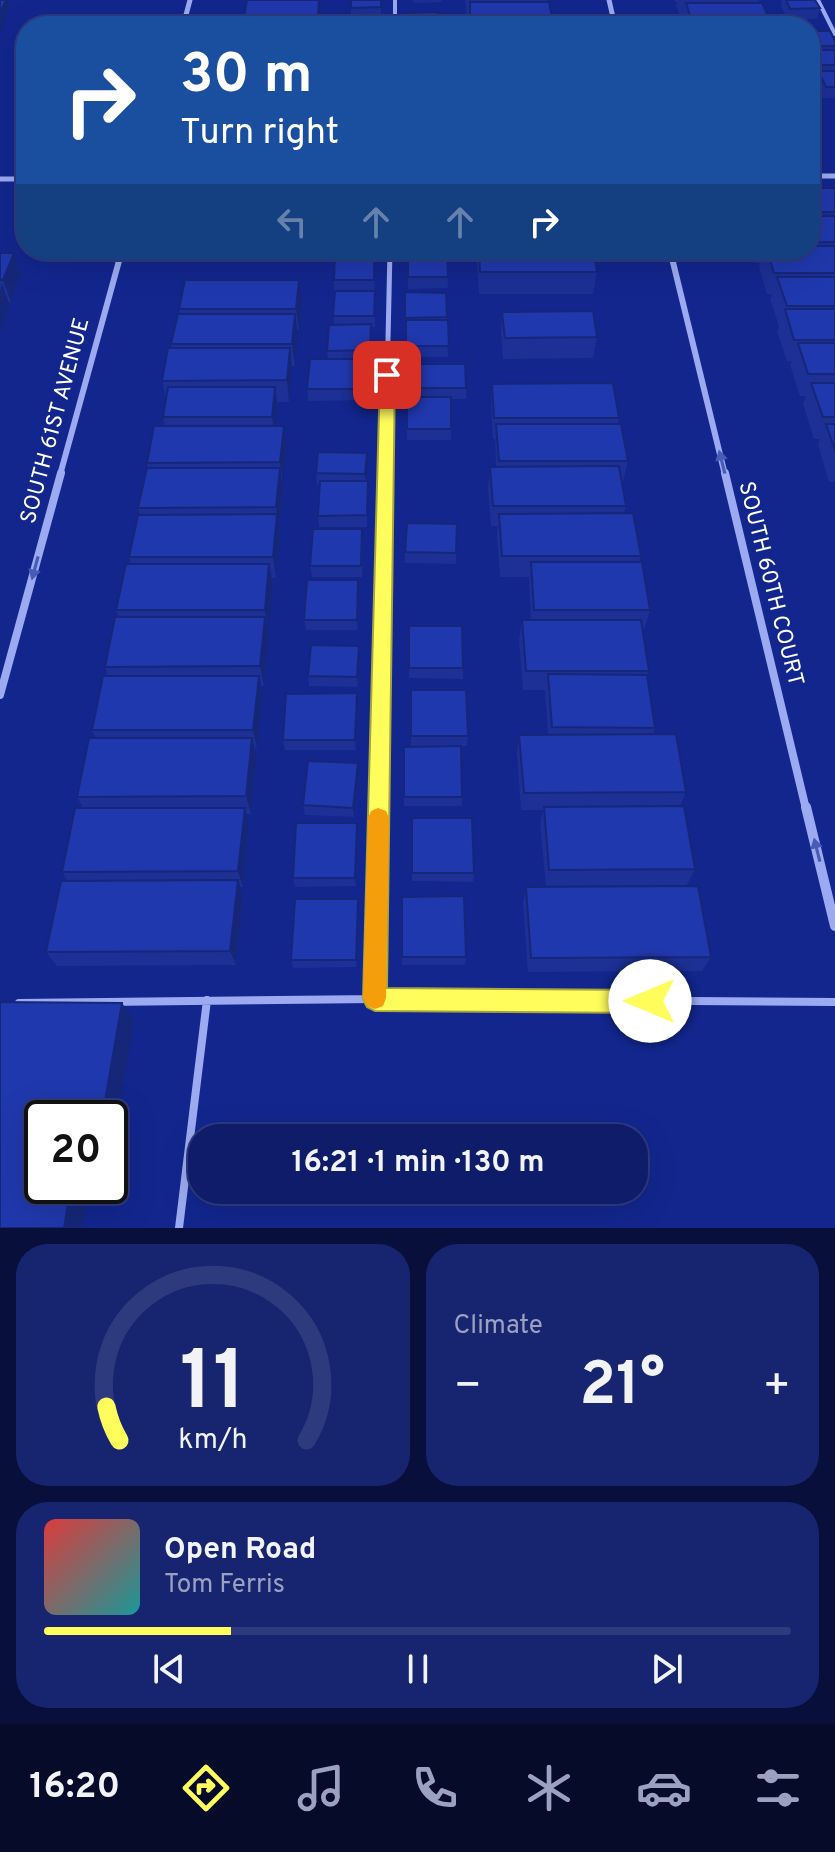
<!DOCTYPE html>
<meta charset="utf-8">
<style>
:root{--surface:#0e1c6a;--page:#172570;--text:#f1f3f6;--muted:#9ba1c1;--line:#2e3a7e;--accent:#fffd5c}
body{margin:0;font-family:Overpass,sans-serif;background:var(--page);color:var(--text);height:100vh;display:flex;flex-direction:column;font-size:30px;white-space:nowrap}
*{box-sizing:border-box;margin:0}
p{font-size:26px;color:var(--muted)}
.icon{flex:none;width:44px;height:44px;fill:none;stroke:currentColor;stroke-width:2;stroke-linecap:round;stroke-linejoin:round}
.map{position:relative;height:1228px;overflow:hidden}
.panel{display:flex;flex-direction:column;gap:16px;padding:16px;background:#080f3a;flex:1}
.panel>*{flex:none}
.hud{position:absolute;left:16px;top:16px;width:804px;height:244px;border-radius:32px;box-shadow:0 8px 32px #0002,0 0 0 2px var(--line);background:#1a4fa0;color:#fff;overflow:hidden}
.speed{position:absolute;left:24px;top:1100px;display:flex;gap:16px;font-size:40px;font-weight:700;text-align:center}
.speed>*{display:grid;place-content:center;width:104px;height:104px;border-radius:50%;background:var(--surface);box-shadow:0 8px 32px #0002,0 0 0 2px var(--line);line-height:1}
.speed .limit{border:4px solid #111;border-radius:12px;background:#fff;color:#111}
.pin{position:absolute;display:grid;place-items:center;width:68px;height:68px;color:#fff;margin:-34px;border-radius:16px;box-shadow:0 4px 12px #0006}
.me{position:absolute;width:88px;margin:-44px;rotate:270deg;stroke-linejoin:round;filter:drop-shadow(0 0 6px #0008)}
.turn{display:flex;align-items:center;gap:28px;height:168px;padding:0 32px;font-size:36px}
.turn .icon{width:104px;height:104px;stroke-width:2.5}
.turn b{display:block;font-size:56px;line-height:68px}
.lanes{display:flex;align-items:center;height:76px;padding:0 32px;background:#0003;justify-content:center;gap:40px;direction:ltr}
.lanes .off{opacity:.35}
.big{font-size:60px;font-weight:700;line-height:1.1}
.panel .tile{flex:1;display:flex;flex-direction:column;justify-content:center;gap:12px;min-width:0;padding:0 28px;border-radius:32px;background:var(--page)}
.panel .dial{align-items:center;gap:0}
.dial svg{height:208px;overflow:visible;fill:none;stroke:var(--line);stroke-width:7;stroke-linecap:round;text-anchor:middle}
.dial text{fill:var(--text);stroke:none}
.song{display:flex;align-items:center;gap:24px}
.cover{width:96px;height:96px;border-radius:12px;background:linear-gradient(135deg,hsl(0 70% 55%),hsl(180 70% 35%))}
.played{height:8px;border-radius:4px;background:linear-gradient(90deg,var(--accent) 25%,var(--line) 25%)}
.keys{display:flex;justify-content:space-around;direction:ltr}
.heat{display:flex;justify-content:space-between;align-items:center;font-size:44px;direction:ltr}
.panel .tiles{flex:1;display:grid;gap:16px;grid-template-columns:1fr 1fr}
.tile:last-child{grid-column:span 2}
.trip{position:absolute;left:188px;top:1124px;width:460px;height:80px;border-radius:32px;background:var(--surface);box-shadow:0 8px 32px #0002,0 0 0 2px var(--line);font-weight:700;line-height:80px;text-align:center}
.menu{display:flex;height:128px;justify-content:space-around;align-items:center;background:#060b2a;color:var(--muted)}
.menu .icon{width:56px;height:56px}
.menu .active{color:var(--accent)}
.menu b{font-size:36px;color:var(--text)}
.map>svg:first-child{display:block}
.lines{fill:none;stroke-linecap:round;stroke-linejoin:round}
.service-far3{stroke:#9cabf1;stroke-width:4}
.service-far2{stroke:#9cabf1;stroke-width:5}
.service-far1{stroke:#9cabf1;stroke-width:6}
.service{stroke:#9cabf1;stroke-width:8}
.minor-far3{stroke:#9cabf1;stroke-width:5}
.minor-far2{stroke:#9cabf1;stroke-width:6}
.minor-far1{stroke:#9cabf1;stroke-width:8}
.minor{stroke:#9cabf1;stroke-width:10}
.wall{fill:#1c3095}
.shaded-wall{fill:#162779}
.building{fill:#2038ad;stroke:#162779;stroke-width:2}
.oneway{fill:#495bb6}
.route{fill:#fffd5c;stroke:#a6a43c;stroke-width:2}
.slow{fill:#f59e0b}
.labels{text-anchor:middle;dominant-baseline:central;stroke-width:8;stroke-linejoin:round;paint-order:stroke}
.street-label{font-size:22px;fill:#fff;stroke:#12268e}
</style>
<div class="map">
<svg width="835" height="1228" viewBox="0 0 835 1228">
<rect width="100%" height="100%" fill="#12268e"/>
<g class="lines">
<path class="service-far3" d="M395,0V26
M818,0L835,34"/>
<path class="service-far2" d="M385,475L390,250"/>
<path class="service-far1" d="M379,809L386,473"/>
<path class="service" d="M375,999L379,807
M19,1003L375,999L835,1002
M179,1228L207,1000"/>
<path class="minor-far3" d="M609,0L615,26
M183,26L190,0
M810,176H835
M0,179H26"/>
<path class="minor-far2" d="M670,250L725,475
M60,475L122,250"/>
<path class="minor-far1" d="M725,473L806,809
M0,695L61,473"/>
<path class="minor" d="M806,807L835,926"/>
</g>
<path class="wall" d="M246,0H321L320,26H237L245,22L244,16Z
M381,0V16L351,18V8Z
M413,0H442V2L413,3Z
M465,0H547L553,26H469V20H467Z
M674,0H759V3L769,18L767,23L769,26H683V19H681L676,5L677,2H675Z
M782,0H815L820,8L817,19H787L781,6Z
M810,31L835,41V98H823L815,82L817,76H811L810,73Z
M810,108L817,124L810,145Z
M810,188H835V482H829L818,445L820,439H814L803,404L806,396H800L790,365L792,361H787L777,331L779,326L770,299L772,294H767L759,267L760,263H757L753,250H810Z
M336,250H376L374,260L375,327H371L369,400L308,401L307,389L328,359L327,351L334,325V280Z
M408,250H447L448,288L408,289Z
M476,250H593L597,272L593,294H479Z
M0,253H14L21,274L11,302H9L10,306L0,334Z
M405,292L446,293L448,357H406Z
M302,302L299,330H297L295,366H292L289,402H277L278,409L276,426L287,447L282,483L283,489L279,528L280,535L276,578H272L273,584L267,630L269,636L264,686H261L263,695L257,748H255L257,756L251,814H246L249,825L243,887H240L243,896L236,965L57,966L46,952L68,881L62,872L83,808L77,797L96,738L92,730L108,676L105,667L119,617L116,610L131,564L129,557L140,515L138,508L148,468L147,463L165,426L163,417L166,399L162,381L172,348L171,344L180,314L179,309Z
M502,312L597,337L593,358L503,359L501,334Z
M405,364L466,388V399H451V440H407V399H405Z
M492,384L619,418L618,424L628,461L623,482H622L626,506L624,513L641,556L639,562L650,610L644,630H642L649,671L647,677L655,728L653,734L686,792L680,806L695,869L687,885L546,886L540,824L543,810H521L517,753L519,735L548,734L545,690H523L519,639L522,620H531L529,577H500L497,535L498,526H491L488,488L490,467H496L495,439H493L491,405Z
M367,453V527H319L318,516L320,484H317L316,473Z
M457,524L456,564L405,563V552Z
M363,540L362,577H312L310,566Z
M359,591L358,630H306L304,620Z
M409,626L463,668V679L409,678Z
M360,657L358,687L309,686L308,676Z
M411,690L468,736L467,746H411Z
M358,703L356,750H285L283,740Z
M404,747L462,797V806H404Z
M358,763L359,773L354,817L305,815L303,805Z
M412,818L474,873L473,882L412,881Z
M358,832L356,886L295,887L293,878Z
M526,887L711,957L702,971L528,972L523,903Z
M402,897L466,957L465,965H402Z
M359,907L357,967L293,968L291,960Z"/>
<path class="shaded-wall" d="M6,0H8L10,8L4,22L1,11Z
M318,0H321L320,26H318Z
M1,14L4,25L0,33V16Z
M14,253L21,274L11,302L3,280Z
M299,280L302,302L299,330L296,309Z
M2,284L10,306L0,334V290Z
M295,314L298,335L295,366L292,344Z
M290,348L292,370L289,402L287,380Z
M275,387L278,409L275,438L272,417Z
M284,426L287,447L283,483L280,462Z
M367,453L368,464L366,485L365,474Z
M280,468L283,489L279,528L276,507Z
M277,514L280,535L276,578L273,557Z
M269,564L273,584L268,630L265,610Z
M358,580L359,591L358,630L357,620Z
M265,617L269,636L264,686L260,666Z
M359,646L360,657L358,687L357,677Z
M259,676L263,695L257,748L253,730Z
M357,693L358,703L356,750L355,740Z
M252,738L257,756L251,814L246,796Z
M358,763L359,773L354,817L353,808Z
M245,808L249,825L243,887L238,871Z
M357,823L358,832L356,886L355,878Z
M238,880L243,896L236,965L230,951Z
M358,899L359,907L357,967L356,960Z
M122,1003L134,1020L113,1151L110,1148V1118H102Z
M71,1186H89L82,1228H64Z"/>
<path class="building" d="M0,0H6L1,11H0Z
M247,0H319L318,16H244Z
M351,0H381V7L351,8Z
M786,0H815L820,8L790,9Z
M470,2H549L552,18H470Z
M686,3H762L769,18H691Z
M438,12V26H408V13Z
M354,16H384V26H353Z
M471,20L552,21L553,26H471Z
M238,22H313L312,26H237Z
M689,22H767L769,26H690Z
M810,31H830L835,41V46H810Z
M810,50H835V65H815L810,55Z
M818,71H835V87H826Z
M810,108L817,124H810Z
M810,188H835V212H810Z
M810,216H835V242H810Z
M810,246H835V273H774L767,250H810Z
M479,250H593L597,272H480Z
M0,253H14L3,280H0Z
M408,254H447L448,277H408Z
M335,257H374V280H334Z
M777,277H835V306H787Z
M185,280H299L296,309H179Z
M335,291H375L374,316H333Z
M405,292L446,293L447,317L405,318Z
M785,309H835V340H794Z
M593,311L597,337L505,338L502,312Z
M178,314H295L292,344H171Z
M406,320H448L449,346H406Z
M371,324L370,350L327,351L329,325Z
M798,343H835V374H808Z
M168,348H290L287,380L162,381Z
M310,359H369L368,389H307Z
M405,364H465L466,388H405Z
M613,383L619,418H494L492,384Z
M811,383H835V417H823Z
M168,387H275L272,417H163Z
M407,397H451V429H407Z
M496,424H621L628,461H499Z
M826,424H835V450Z
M154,426H284L280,462L147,463Z
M318,452L367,453L365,474L316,473Z
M619,466L626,506H493L490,467Z
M147,468H280L276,507L138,508Z
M320,481H368L367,515L318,516Z
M633,513L641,556H502L499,514Z
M277,514L273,557H129L138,515Z
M407,523L457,524L456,553L405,552Z
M313,529H362L361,566H310Z
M531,562H642L650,610H534Z
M126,564H269L265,610H116Z
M307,580H358L357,620H304Z
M115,617H265L260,666L105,667Z
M522,620H641L649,671H526Z
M409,626H462L463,668H409Z
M311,645L359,646L357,677L308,676Z
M548,674L647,675L655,728L552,727Z
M103,676H259L253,730H92Z
M411,690H466L468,736H411Z
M357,693L355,740H283L286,694Z
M676,734L686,792L524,793L519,735Z
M89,738H252L246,796L77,797Z
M461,746L462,797H404V747Z
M308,761L358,763L353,808L303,805Z
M684,806L695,869L549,870L544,807Z
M75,808H245L238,871L62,872Z
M412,818H472L474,873H412Z
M296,823H357L355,878H293Z
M238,880L230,951L46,952L61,881Z
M698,886L711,957L531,958L526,887Z
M464,896L466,957H402V897Z
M295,899H358L356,960H291Z
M0,1002L122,1003L102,1118H42V1186H71L64,1228H0Z"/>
<defs><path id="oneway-solid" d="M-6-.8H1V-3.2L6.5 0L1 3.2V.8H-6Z" transform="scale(2)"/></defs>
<g class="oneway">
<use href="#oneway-solid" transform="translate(722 462) rotate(-104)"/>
<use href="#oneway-solid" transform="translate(35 568) rotate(105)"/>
<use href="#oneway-solid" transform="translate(817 850) rotate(-104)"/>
</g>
<path class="route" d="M387,370L395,375L387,988L650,990L658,993L661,1001L658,1009L650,1013L375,1011L367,1007L363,999L380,375Z"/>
<path class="slow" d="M378,808L386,811L389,818L386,998L383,1006L375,1009L367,1006L363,998L368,818L371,811Z"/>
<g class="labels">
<g class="street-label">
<text transform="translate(56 421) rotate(-75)">SOUTH 61ST AVENUE</text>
<text transform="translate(770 584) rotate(76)">SOUTH 60TH COURT</text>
</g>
</g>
</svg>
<div class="speed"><div class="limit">20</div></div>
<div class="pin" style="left:387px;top:375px;background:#d93025"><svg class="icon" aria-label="arrive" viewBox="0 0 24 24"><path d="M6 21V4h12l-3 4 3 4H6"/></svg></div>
<svg class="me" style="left:650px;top:1001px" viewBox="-20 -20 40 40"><circle r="19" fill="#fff"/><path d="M0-13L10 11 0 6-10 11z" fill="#fffd5c"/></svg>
<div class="trip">16:21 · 1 min · 130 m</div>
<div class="hud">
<div class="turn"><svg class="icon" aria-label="right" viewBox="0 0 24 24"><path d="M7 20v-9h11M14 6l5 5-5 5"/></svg><div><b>30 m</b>Turn right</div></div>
<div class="lanes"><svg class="icon off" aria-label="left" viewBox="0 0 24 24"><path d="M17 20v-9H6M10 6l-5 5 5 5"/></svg><svg class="icon off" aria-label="ahead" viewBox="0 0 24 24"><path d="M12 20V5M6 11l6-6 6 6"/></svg><svg class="icon off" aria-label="ahead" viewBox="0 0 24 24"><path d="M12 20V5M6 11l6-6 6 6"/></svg><svg class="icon" aria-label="right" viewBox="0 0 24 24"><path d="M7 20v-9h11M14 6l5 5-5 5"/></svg></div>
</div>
</div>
<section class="panel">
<div class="tiles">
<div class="tile dial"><svg viewBox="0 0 100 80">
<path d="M14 69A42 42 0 1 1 86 69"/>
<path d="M14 69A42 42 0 0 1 9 56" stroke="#fffd5c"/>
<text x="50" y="56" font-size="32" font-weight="700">11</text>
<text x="50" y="72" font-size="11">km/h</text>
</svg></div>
<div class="tile"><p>Climate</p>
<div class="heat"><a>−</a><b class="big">21°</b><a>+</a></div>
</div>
<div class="tile">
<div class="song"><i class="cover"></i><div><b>Open Road</b><p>Tom Ferris</p></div></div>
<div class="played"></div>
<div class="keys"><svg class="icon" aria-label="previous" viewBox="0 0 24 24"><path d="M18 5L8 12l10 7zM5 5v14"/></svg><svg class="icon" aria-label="pause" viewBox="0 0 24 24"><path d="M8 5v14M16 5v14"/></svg><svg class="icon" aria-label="next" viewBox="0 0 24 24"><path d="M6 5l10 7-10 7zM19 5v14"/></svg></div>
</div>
</div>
</section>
<nav class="menu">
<b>16:20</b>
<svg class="icon active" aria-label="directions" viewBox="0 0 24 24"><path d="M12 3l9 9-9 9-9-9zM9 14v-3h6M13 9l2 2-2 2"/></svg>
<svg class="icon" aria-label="music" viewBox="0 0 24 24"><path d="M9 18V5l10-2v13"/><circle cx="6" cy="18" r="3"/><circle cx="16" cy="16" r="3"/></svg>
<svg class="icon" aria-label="phone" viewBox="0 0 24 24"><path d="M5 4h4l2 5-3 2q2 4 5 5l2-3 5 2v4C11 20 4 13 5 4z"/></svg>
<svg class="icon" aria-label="climate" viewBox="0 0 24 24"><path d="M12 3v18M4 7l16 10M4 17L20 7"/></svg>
<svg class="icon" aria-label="car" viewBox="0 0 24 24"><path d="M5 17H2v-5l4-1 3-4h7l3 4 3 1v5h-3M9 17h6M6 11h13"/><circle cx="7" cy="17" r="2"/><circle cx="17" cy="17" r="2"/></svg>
<svg class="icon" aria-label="filters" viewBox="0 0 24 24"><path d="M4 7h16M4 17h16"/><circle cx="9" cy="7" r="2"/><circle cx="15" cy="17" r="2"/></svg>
</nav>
